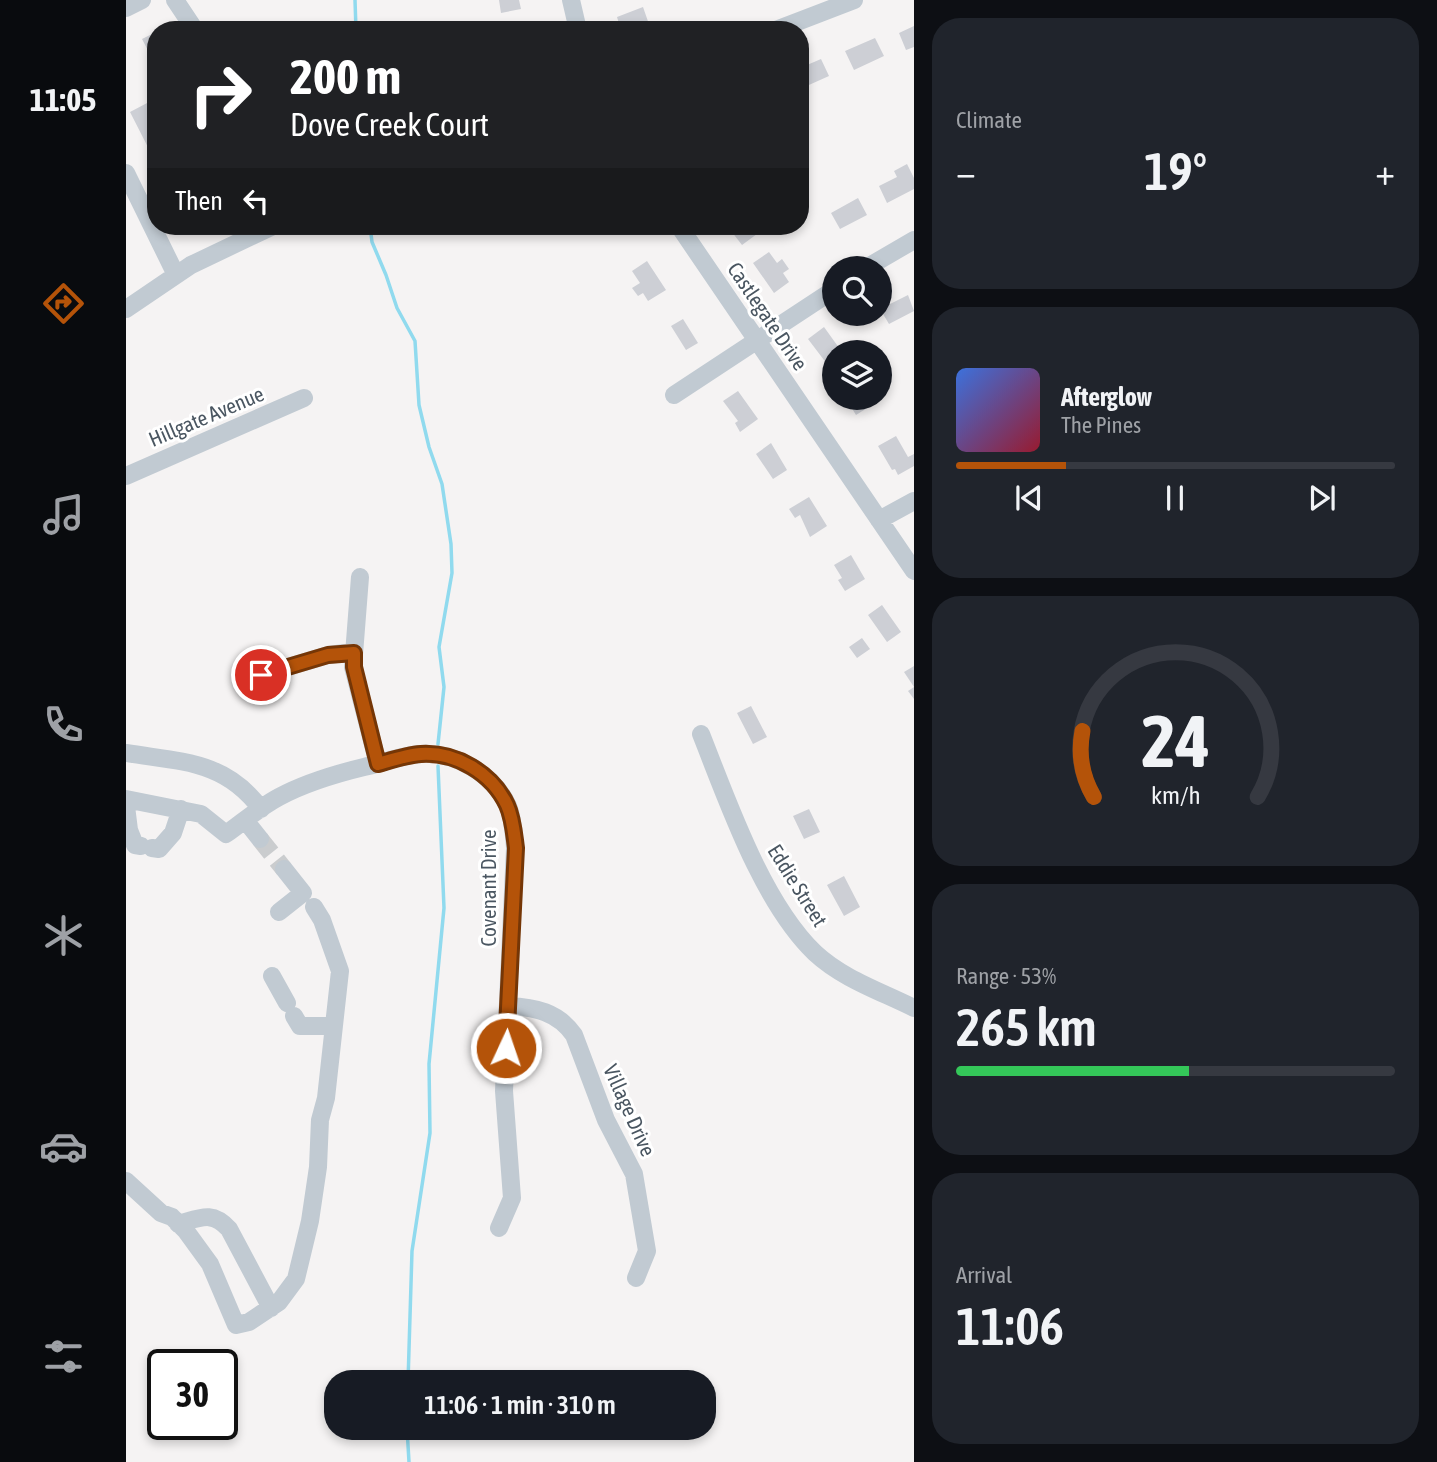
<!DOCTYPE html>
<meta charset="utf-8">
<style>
:root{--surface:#171b24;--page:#20242c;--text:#f1f3f6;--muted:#9ea1a6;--line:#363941;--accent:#b45309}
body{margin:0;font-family:"Asap Condensed",sans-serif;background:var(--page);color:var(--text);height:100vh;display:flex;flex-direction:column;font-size:26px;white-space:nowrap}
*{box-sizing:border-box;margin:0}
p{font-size:23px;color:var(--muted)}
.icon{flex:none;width:38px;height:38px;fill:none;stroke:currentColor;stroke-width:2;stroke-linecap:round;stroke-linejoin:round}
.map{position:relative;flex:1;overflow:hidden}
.details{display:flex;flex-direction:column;gap:18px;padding:18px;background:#0d0f14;width:523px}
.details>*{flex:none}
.top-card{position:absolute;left:21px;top:21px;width:662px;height:214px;border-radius:28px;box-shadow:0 4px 10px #0003;background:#202124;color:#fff;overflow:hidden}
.fabs{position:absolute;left:696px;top:256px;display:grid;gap:14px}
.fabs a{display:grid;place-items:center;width:70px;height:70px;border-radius:50%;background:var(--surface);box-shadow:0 4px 10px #0003;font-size:35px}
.speed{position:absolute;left:21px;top:1349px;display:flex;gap:14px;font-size:35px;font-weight:700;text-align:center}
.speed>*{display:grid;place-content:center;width:91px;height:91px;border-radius:50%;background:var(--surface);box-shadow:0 4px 10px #0003;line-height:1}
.speed .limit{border:4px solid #111;border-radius:10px;background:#fff;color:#111}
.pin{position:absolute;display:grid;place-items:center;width:60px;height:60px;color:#fff;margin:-30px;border:4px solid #fff;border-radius:50%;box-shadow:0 2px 7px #0007}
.me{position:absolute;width:77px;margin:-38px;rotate:3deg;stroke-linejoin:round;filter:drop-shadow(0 0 5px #0008)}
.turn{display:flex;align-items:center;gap:24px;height:147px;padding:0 28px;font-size:32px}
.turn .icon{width:91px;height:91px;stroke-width:2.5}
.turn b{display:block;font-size:49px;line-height:60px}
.then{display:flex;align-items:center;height:66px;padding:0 28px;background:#0003;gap:14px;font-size:26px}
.big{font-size:52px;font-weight:600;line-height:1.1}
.details .widget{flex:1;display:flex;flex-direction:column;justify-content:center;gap:10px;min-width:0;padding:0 24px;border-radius:28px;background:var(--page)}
.details .dial{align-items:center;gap:0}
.dial svg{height:182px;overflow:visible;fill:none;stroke:var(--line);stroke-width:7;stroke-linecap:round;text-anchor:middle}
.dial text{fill:var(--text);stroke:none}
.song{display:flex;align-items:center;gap:21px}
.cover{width:84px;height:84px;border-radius:10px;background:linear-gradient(135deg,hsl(220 70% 55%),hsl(350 70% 35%))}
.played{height:7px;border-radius:4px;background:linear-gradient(90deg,var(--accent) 25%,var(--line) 25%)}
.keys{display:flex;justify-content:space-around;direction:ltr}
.heat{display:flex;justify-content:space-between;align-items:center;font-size:38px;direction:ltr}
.charge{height:10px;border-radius:5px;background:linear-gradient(90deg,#34c759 53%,var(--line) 0)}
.trip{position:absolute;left:198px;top:1370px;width:392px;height:70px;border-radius:28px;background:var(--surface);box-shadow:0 4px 10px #0003;font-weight:600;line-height:70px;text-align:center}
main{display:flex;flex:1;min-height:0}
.tab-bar{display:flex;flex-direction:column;width:126px;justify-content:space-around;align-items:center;background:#090b0e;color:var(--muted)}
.tab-bar .icon{width:49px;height:49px}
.tab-bar .on{color:var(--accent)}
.tab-bar b{font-size:32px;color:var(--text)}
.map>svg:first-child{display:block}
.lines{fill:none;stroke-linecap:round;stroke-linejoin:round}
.stream{stroke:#90daee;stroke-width:3.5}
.building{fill:#cdcfd5}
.minor-tunnel{stroke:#caccce;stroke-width:18;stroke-dasharray:18 9;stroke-linecap:butt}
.minor{stroke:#c1cad2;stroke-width:18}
.route-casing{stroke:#753606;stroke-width:18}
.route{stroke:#b45309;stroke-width:12}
.labels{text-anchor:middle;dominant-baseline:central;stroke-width:6;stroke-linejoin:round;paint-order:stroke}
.street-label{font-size:21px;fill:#4a5661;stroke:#fff}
</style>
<main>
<nav class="tab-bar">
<b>11:05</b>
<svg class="icon on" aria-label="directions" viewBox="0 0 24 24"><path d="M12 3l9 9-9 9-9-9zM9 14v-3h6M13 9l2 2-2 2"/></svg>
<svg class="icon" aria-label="music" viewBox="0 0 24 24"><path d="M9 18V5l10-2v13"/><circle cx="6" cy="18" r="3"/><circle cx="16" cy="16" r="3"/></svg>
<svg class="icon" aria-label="phone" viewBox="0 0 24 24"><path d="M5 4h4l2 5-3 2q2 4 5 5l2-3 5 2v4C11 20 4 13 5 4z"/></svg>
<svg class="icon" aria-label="climate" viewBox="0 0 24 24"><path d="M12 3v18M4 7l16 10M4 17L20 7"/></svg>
<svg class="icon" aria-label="car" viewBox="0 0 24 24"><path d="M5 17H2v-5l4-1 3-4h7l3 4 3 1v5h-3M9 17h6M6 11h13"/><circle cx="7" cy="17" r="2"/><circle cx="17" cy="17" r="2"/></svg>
<svg class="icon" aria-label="filters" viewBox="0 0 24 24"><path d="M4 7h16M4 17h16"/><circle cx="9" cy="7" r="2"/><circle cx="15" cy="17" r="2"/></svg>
</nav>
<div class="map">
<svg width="788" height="1462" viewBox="0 0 788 1462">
<rect width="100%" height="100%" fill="#f5f3f3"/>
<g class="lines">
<path class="stream" d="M229,0L230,30
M244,226L246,242L260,275L271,308L289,341L293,405L303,447L316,484L325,544L326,573L313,647L318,687L312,744
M282,1382L286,1251L304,1133L303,1064L318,908L312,766
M281,1428L283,1462"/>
</g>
<path class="building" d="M373,0H393L395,9L375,13Z
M517,7L525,30H495L491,17Z
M788,26V47L780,50L773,33Z
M30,32V66L16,39Z
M749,38L758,56L728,70L719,51Z
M695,59L703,76L674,89V68Z
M23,102L30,116V163L4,112Z
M781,164L788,178V189L761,203L753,186L771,177L768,171Z
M732,198L741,215L714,229L705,213Z
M604,226H625L631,234L616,245L602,227Z
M643,252L651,263L656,259L663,269L657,273L663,282L648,293L627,263Z
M521,261L540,290L522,301L517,293L512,296L506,288L514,283L506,271Z
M782,295L788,311L763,324L754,309Z
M557,319L572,343L560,350L545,326Z
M698,327L716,352H709V358L701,364L682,339Z
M612,391L632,419L614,432L609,423L612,421L597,401Z
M719,397H742L746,405L730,415Z
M770,436L782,457L788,454V466L772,475L769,469L766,470L752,446Z
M645,443L661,470L647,479L630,454Z
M683,497L701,526L684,537L674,515L669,518L663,509Z
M725,555L739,579L719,591L712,580L716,578L708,565Z
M756,605L775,632L761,642L742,615Z
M736,638L744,649L731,658L723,647Z
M788,666V699L782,691L788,687L778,672Z
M625,706L641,737L627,744L611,713Z
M683,809L694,832L678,839L667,816Z
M718,876L734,907L718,916L701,885Z"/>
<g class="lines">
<path class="minor-tunnel" d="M134,839L158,869"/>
<path class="minor" d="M49,0L69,30
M445,0L452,30
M0,8L16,0
M650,30L728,0
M0,173L50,275
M553,226L788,571
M740,268L788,240
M0,309L65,265L147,226
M548,395L709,289
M0,476L178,398
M753,520L788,501
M234,577L227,667L252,764
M135,675L202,655L227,652
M575,734C602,802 636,902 689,953C717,979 754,991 788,1008
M0,753C55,762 99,760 135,809
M0,799L75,814L100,834C117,822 134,807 153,797C179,783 209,774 238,767C256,763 277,755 295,754C330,752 367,774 382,806C387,819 388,834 389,848L378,1091L386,1198L373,1228
M0,806L3,830L9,845L15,846
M119,820L134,839
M26,848L33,849L47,833L55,809
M153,912L177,893L158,869
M146,976L161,1003
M382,1006C409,1007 432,1012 448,1035L480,1120L508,1174L521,1251L510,1278
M168,1016L174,1026H208
M0,1181L35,1213L46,1217L60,1231L84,1264L110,1325L123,1322L153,1302L170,1279L184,1221L192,1167L194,1120L200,1098L214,971L196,920L188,907
M52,1224C74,1218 86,1210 103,1229L145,1308"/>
</g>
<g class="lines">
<g class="route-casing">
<path id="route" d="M135,675L202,655L228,653V667L252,764C266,760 281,755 295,754C330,752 366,773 381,805C387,818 388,833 390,848L380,1048"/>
</g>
<use href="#route" class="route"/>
</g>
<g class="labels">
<g class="street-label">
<text transform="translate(642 316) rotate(56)">Castlegate Drive</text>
<text transform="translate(80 416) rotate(-23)">Hillgate Avenue</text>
<text transform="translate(672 885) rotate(58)">Eddie Street</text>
<text transform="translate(362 888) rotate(-90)">Covenant Drive</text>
<text transform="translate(504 1110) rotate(66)">Village Drive</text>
</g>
</g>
</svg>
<div class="fabs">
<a><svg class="icon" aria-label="search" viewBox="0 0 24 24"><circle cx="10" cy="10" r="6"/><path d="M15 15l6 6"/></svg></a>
<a><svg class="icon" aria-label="layers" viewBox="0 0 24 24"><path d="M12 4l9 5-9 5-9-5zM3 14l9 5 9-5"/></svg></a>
</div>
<div class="speed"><div class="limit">30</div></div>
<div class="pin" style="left:135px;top:675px;background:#d93025"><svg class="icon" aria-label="arrive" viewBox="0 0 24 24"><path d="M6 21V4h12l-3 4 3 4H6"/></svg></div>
<svg class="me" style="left:380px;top:1048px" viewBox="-20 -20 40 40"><circle r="17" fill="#b45309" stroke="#fff" stroke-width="3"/><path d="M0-11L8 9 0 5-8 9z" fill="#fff"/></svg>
<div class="trip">11:06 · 1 min · 310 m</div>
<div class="top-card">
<div class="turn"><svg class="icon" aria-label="right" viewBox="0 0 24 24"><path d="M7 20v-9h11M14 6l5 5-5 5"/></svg><div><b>200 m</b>Dove Creek Court</div></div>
<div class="then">Then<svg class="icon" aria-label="left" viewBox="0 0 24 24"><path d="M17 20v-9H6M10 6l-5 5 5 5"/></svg></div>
</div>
</div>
<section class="details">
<div class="widget"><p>Climate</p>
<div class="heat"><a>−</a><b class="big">19°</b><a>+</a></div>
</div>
<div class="widget">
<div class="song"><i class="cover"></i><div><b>Afterglow</b><p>The Pines</p></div></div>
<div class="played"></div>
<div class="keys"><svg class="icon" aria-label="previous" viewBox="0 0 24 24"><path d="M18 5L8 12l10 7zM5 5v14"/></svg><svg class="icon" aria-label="pause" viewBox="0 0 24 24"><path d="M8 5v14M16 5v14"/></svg><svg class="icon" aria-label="next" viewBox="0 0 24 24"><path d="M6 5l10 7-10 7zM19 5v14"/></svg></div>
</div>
<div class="widget dial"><svg viewBox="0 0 100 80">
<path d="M14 69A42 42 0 1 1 86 69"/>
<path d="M14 69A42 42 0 0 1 9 40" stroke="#b45309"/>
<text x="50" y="56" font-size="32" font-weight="700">24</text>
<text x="50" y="72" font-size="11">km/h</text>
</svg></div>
<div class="widget"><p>Range · 53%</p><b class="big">265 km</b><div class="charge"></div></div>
<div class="widget"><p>Arrival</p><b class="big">11:06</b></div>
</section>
</main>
